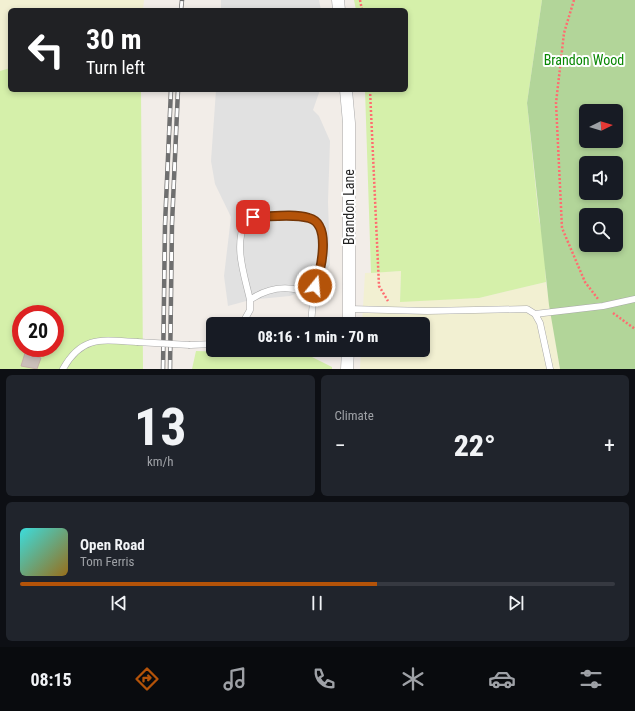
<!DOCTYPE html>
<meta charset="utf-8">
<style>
:root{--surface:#171b24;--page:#20242c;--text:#f1f3f6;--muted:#9ea1a6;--line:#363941;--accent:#b45309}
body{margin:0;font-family:"Roboto Condensed",sans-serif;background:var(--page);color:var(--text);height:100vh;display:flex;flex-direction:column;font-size:15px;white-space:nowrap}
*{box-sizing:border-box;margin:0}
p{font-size:13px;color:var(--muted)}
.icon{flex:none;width:22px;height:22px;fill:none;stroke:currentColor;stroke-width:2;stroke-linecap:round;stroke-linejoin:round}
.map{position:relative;height:369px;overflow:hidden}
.drawer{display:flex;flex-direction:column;gap:6px;padding:6px;background:#0d0f14;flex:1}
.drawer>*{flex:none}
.banner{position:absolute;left:8px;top:8px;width:400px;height:84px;border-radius:6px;box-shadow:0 2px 6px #0003;background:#202124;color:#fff;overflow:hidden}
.needle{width:26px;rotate:85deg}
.controls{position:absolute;left:579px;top:104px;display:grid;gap:8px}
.controls a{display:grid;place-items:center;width:44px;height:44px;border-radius:6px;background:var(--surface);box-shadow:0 2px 6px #0003;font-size:20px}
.speed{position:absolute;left:12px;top:305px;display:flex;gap:8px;font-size:20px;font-weight:700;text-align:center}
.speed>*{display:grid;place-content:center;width:52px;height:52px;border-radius:50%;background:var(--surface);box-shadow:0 2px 6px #0003;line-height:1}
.speed .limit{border:6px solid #d22;background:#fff;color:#111}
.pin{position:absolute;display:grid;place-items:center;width:34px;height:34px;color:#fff;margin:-17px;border-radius:8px;box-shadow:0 2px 6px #0006}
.me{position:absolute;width:44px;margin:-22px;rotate:17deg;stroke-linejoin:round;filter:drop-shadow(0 0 3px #0008)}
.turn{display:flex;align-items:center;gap:14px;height:84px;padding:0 12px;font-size:18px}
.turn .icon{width:52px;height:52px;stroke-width:2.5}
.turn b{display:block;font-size:28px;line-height:34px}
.big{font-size:30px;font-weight:800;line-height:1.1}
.drawer .widget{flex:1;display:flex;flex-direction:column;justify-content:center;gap:6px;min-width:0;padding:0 14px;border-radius:6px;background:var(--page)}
.drawer .dial{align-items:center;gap:0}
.dial b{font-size:52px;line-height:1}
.song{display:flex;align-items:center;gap:12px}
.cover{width:48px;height:48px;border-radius:6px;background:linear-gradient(135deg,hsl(180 70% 55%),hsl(40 70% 35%))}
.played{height:4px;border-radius:2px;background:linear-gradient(90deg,var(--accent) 60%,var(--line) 60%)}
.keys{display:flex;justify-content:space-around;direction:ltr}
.heat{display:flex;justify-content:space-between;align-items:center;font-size:22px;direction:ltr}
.drawer .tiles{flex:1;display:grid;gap:6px;grid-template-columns:1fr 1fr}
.widget:last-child{grid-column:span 2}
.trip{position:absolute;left:206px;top:317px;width:224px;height:40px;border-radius:6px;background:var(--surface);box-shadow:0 2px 6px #0003;font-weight:800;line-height:40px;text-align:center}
.tab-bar{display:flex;height:64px;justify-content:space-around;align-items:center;background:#090b0e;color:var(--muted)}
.tab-bar .icon{width:28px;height:28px}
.tab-bar .current{color:var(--accent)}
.tab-bar b{font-size:18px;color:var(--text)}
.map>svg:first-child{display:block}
.farmland{fill:#f2f0d2}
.grass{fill:#d5f0aa;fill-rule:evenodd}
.forest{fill:#b2d599;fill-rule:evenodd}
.parking{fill:#e1e1e1}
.building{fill:#cbbfba;stroke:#c6b1a8}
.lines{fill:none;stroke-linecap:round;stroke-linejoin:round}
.lane-casing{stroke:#a8a8a8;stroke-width:7}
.street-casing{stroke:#a8a8a8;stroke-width:13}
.path{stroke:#ff6c70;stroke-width:2.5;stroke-dasharray:2 2;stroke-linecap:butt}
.lane{stroke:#fff;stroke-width:6}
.street{stroke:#fff;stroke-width:12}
.rail-casing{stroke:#6f6f6f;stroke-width:4.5}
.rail{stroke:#fff;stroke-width:3;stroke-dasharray:9;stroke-linecap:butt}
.lane-bridge-casing{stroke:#a8a8a8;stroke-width:7;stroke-linecap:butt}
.lane-bridge{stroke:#fff;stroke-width:6}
.route-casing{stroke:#753606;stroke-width:10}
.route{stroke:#b45309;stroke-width:7}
.labels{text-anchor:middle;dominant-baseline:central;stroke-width:4;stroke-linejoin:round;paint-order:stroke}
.park-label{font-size:14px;fill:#088703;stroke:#fff}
.street-label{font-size:14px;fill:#212121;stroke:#fff}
</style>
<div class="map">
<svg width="635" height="369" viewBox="0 0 635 369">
<rect width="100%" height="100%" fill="#f2ede8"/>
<path class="farmland" d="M0,0H144L143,10H10V68L0,71Z
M401,271L400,301L479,298L546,282L560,369H360L361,350H423V324H362L365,273Z"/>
<path class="grass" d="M354,0H542L527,103L539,219L544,243L546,282L479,298L400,302L401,271L371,273L365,90H406V10H356Z
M10,68V90H141L143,369H0V71ZM21,314H55V348H21Z
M196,351L306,354L332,367V369H192Z"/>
<path class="forest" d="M542,0H635V369H560L549,305L527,103ZM586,111H616V141H586ZM586,163H616V193H586ZM586,215H616V245H586Z"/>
<path class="parking" d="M221,0H319L321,10H221Z
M216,90H320L313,110L319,116L330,141L328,202L330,265L315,286L290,296L250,300L228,306L224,276L231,217L215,184L211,161Z"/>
<path class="building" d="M25,353L41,358L37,369L21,366Z"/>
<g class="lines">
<g class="lane-casing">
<path id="lane" d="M250,300C244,273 234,248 245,221L253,217C265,217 302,214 311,219C333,231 318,269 315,287C313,299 312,312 311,324
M349,309L427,311L527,309L535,314L540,323L550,369
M535,314L603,306L635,299
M242,324L250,310V300C271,285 292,285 314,295
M190,345L213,344
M325,350L348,353
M63,369C82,335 102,340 137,342"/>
</g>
<g class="street-casing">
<path id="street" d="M338,0L339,10
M346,90L349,123V324
M347,369L348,350"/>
</g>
<path class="path" d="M360,0L362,10
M574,0L564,33L556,103L562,228L585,282L598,299
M370,90L379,286L388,301
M613,313L635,329"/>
<use href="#lane" class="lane"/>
<use href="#street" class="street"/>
<g class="rail-casing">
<path id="rail" d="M181,10L182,0
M163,369L165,225L171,90
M170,369L172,224L178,90"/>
</g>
<use href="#rail" class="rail"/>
<g class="lane-bridge-casing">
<path id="lane-bridge" d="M137,342L190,345"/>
</g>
<use href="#lane-bridge" class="lane-bridge"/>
</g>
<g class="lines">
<g class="route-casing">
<path id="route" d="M253,217C270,217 292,213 309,218C332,224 321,270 315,286"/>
</g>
<use href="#route" class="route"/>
</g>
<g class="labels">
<g class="park-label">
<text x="584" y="60">Brandon Wood</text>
</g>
<g class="street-label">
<text transform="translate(349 207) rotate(-90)">Brandon Lane</text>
</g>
</g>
</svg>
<div class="controls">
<a><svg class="needle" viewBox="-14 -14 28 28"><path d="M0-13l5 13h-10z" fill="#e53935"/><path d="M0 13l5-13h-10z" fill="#9ea1a6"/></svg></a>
<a><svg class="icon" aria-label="sound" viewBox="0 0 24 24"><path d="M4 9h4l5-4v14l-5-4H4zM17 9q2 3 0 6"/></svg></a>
<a><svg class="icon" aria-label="search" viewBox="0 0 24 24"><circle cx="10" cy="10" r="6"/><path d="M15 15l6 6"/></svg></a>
</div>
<div class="speed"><div class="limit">20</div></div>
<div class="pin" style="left:253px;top:217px;background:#d93025"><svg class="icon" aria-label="arrive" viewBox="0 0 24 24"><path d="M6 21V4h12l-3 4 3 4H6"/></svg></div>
<svg class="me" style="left:315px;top:286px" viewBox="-20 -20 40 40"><circle r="17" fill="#b45309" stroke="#fff" stroke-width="3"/><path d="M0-11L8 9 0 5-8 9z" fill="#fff"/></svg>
<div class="trip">08:16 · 1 min · 70 m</div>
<div class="banner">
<div class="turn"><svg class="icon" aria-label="left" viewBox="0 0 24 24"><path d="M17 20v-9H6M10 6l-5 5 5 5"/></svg><div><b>30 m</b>Turn left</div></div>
</div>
</div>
<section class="drawer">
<div class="tiles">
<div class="widget dial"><b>13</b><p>km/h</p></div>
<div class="widget"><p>Climate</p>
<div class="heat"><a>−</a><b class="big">22°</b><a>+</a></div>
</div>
<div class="widget">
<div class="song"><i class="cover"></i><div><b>Open Road</b><p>Tom Ferris</p></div></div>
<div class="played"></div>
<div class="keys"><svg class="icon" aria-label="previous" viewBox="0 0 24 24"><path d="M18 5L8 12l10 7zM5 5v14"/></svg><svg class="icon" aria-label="pause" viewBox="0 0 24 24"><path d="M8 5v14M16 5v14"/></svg><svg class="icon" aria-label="next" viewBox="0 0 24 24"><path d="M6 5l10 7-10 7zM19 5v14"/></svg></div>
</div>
</div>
</section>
<nav class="tab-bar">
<b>08:15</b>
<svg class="icon current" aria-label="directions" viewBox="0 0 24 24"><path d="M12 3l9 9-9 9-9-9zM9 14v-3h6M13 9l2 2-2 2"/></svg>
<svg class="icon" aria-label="music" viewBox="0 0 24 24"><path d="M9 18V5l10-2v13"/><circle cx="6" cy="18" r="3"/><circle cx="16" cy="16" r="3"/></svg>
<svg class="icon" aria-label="phone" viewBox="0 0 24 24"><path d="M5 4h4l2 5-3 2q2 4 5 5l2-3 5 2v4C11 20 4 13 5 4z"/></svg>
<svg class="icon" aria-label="climate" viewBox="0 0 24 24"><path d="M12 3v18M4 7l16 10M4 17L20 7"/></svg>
<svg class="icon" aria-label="car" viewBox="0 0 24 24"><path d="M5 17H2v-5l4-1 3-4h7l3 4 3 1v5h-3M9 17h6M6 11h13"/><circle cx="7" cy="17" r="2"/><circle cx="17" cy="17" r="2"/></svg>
<svg class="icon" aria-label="filters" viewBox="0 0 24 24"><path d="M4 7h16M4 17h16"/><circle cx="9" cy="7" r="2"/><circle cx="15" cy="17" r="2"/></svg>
</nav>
